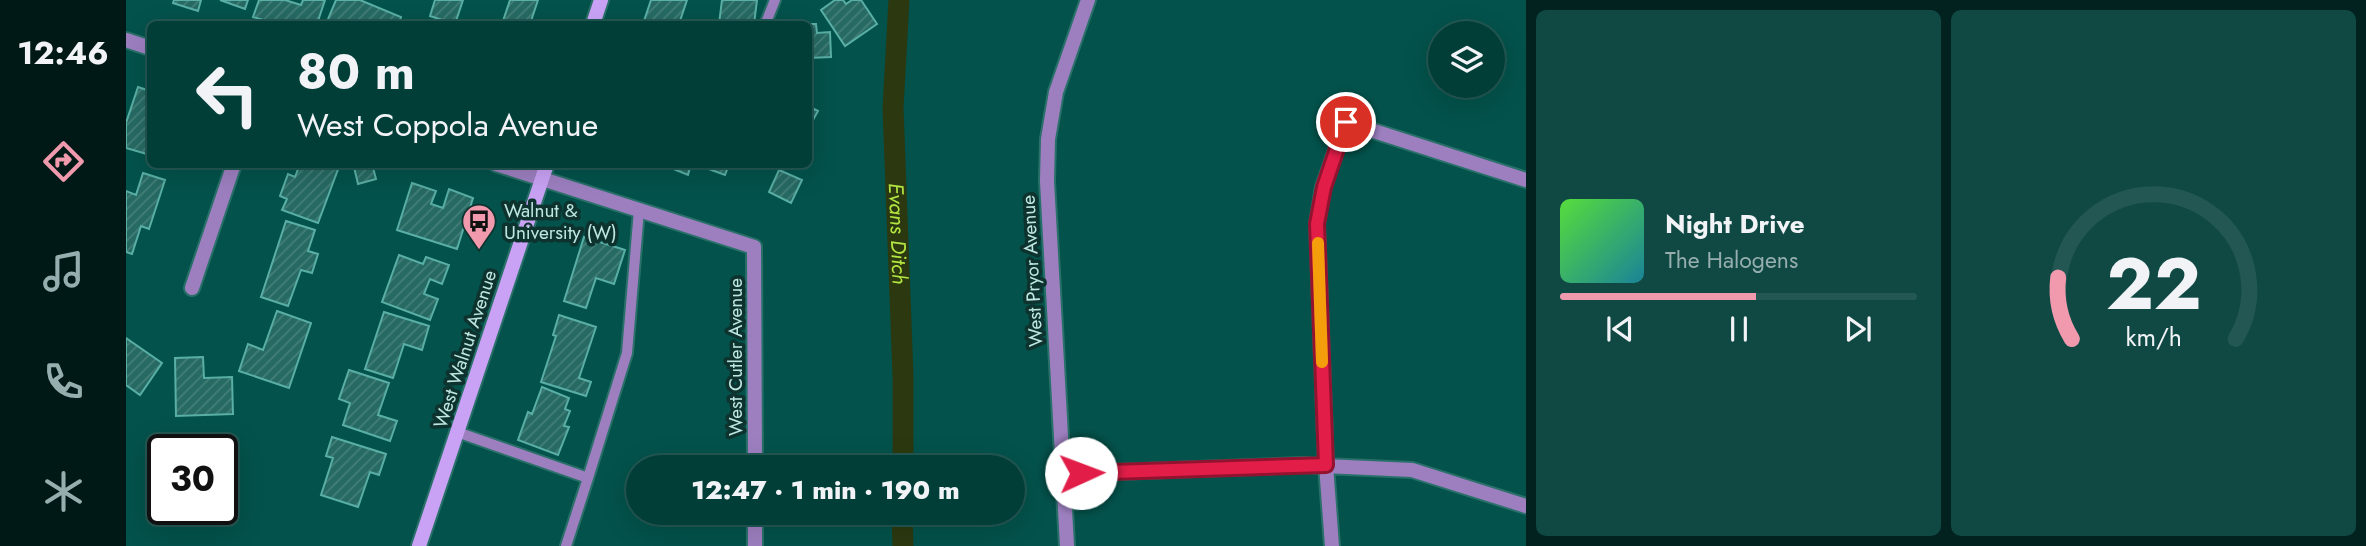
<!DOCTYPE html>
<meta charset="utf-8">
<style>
:root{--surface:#023e38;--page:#104943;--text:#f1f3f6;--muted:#96aeae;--line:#235753;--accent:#f29aad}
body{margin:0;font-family:Jost,sans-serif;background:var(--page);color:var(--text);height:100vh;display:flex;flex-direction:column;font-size:26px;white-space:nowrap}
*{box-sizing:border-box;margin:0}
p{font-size:23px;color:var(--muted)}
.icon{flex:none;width:38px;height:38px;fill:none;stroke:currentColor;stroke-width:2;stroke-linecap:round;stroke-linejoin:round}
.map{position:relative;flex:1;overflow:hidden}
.details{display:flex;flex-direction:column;gap:10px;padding:10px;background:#01221f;width:840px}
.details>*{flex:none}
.hud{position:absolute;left:21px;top:21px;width:665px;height:147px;border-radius:10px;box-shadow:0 7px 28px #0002,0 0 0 2px var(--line);background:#023e38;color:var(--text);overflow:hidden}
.fabs{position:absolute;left:1302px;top:21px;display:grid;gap:14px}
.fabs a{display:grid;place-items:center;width:77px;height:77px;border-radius:50%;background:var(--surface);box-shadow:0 7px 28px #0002,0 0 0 2px var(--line);font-size:35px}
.speed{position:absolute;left:21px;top:434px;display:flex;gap:14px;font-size:35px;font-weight:700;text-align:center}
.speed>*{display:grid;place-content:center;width:91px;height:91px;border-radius:50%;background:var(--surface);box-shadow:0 7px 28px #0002,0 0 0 2px var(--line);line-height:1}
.speed .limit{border:4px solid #111;border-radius:10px;background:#fff;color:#111}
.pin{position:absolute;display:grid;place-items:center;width:60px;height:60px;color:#fff;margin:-30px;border:4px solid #fff;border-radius:50%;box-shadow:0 2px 7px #0007}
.me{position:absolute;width:77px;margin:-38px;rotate:88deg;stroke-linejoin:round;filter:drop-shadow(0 0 5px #0008)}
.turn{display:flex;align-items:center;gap:24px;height:147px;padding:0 35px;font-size:32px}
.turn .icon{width:91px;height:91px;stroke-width:2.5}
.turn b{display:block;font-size:49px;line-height:60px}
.details .card{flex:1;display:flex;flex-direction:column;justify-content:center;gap:10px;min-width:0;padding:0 24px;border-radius:10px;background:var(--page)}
.details .dial{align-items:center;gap:0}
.dial svg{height:182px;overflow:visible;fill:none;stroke:var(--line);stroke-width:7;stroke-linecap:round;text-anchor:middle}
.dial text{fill:var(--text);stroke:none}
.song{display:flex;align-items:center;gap:21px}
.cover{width:84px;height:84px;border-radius:10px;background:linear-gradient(135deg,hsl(110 70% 55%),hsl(190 70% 35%))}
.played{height:7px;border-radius:4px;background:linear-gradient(90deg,var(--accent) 55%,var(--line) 55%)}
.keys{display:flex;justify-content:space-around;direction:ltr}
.details .tiles{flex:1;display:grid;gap:10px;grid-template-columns:repeat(2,1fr)}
.trip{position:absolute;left:500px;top:455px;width:399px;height:70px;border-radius:35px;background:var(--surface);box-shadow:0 7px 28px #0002,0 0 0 2px var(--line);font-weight:800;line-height:70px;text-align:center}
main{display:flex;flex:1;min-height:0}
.dock{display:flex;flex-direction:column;width:126px;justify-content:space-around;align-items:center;background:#011916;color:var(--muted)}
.dock .icon{width:49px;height:49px}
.dock .on{color:var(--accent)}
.dock b{font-size:32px;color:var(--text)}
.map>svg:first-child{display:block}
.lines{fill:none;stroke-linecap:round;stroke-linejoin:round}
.canal{stroke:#2c3910;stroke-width:21}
.building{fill:url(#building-hatch);stroke:#59afa5;stroke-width:2}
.service-casing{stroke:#297069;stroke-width:14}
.minor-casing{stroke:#297069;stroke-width:18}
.secondary-casing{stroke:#297069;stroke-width:18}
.service{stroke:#9d7fc0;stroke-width:10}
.minor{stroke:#9d7fc0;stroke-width:14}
.secondary{stroke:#c9a2f5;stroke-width:14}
.route-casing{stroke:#92132f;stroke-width:18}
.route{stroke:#e11d48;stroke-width:12}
.slow{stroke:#f59e0b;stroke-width:12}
.labels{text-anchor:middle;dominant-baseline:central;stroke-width:7;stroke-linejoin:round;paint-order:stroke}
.poi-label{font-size:19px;fill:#bfe7e1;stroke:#0e332f;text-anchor:start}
.street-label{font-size:19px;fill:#bfe7e1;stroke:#0e332f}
.water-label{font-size:21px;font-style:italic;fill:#b4e741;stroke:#0e332f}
</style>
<main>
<nav class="dock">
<b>12:46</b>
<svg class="icon on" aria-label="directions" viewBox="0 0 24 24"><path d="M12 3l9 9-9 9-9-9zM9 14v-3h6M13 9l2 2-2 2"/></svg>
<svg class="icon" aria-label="music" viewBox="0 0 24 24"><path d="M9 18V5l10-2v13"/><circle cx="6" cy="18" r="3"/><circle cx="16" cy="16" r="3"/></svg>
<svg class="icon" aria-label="phone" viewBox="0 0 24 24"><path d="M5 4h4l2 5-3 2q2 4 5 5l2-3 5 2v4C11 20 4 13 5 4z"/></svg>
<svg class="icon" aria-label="climate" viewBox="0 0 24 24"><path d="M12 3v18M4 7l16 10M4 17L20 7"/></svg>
</nav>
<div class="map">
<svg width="1400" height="546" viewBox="0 0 1400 546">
<defs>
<pattern id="building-hatch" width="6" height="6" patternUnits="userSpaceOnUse" patternTransform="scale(1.75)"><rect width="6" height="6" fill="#266a63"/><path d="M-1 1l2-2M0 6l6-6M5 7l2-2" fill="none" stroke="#447f79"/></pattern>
</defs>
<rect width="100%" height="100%" fill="#03524b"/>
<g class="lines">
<g class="canal">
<path id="s1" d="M773,0L767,108L777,376V467"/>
<path d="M776,513L777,546"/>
</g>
</g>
<path class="building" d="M48,0H75L72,11L47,3Z
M94,0H122L119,9Z
M133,0H159L175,5L177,0H199L191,24H152L127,17Z
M210,0H234L275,17L273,24H200Z
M309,0H337L329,24L304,16Z
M384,0H412L404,24H376Z
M525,0H561L553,24H517Z
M596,0H631L628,24H593Z
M709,0H717L720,4L726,0H735L751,24L719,46L695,10Z
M678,24H690L691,33L704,32L705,57L682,58V24Z
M12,87L24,91V155L0,148V123Z
M682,106L692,111L682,129Z
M174,164H214L192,223L156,210L161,199L154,196L162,174L169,177Z
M239,164H246L250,179L232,184L228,167Z
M535,164H565L562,175Z
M569,164H603L599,175Z
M653,170L676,180L665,203L643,192Z
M17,173L39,180L23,229L15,226L6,254L0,252V191L10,195Z
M286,183L310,191L305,204L317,208L323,189L347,198L331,249L271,230Z
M160,221L189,230L182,251L192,254L186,273L175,270L162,306L135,297Z
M458,237L499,250L488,284L470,278L460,308L438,301Z
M273,255L297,264L300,257L323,265L316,284L304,279L298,294L312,299L304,320L256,302Z
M151,311L185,323L163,388L113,371L122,344L137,350Z
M258,312L303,326L296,350L278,344L267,378L239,369Z
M433,315L470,327L453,378L465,382L460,396L415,382L430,336L427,335Z
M0,338L36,363L14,395L0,385Z
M77,357L78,378L106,377L107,414L50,416L49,358Z
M223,370L263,383L252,415L271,421L264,441L217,425L224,403L213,399Z
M416,387L443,398L439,409L444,411L438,426L443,427L432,455L392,440L402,412L406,414Z
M206,437L260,454L253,475L244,472L232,507L195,495L207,458L200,456Z"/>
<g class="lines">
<g class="service-casing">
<path id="service" d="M641,20L649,0
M331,432L462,478L501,353L513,210
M440,546L462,478"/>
</g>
<g class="minor-casing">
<path id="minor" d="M0,40L24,48
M370,164L628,247L629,467
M66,288L108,164
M935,474L1177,465L1286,470L1400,506
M629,513V546
M941,546L921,181L922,139L930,92L962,0
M1206,546L1200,465L1191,224L1197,187L1220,122L1400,180"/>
</g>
<g class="secondary-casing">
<path id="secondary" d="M467,24L475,0
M293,546L421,164"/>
</g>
<use href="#service" class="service"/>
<use href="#minor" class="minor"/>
<use href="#secondary" class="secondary"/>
</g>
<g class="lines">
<g class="route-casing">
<path id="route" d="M955,473L1200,465L1191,224L1198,187L1220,122"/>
</g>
<use href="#route" class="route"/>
<path class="slow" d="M1192,243L1196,362"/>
</g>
<defs>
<g id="bus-pin" transform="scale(1.75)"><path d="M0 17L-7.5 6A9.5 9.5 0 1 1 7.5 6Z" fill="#f29aad" stroke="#0e332f"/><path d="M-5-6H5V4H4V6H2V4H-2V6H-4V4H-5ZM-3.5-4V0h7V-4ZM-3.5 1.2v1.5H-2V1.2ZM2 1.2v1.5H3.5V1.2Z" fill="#111"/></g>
</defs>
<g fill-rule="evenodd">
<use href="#bus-pin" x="353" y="221"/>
</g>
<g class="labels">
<g class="poi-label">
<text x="378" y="210">Walnut &amp;<tspan x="378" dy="22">University (W)</tspan></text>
</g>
<g class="street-label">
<text transform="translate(906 271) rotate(-93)">West Pryor Avenue</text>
<text transform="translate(339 349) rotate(-72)">West Walnut Avenue</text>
<text transform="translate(609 357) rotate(-90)">West Cutler Avenue</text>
</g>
<g class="water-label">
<text stroke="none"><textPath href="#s1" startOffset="234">Evans Ditch</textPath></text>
</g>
</g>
</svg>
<div class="fabs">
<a><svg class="icon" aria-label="layers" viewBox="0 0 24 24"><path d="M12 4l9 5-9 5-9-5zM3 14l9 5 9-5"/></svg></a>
</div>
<div class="speed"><div class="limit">30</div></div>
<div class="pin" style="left:1220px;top:122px;background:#d93025"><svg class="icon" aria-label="arrive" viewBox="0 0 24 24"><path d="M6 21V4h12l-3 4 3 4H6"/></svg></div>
<svg class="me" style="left:955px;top:473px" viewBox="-20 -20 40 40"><circle r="19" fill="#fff"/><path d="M0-13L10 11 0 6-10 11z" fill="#e11d48"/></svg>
<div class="trip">12:47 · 1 min · 190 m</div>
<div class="hud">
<div class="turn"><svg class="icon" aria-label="left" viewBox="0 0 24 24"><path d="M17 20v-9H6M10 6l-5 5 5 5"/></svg><div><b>80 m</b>West Coppola Avenue</div></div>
</div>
</div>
<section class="details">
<div class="tiles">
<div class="card">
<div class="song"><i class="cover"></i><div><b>Night Drive</b><p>The Halogens</p></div></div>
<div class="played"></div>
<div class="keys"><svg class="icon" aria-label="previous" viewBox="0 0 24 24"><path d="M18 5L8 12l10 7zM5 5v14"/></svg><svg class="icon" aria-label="pause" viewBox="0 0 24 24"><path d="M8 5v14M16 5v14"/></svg><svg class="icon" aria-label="next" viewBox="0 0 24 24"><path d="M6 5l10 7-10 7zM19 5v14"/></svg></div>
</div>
<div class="card dial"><svg viewBox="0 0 100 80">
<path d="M14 69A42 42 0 1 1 86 69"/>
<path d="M14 69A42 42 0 0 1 8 42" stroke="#f29aad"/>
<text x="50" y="56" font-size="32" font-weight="700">22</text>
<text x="50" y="72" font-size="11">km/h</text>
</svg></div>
</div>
</section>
</main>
